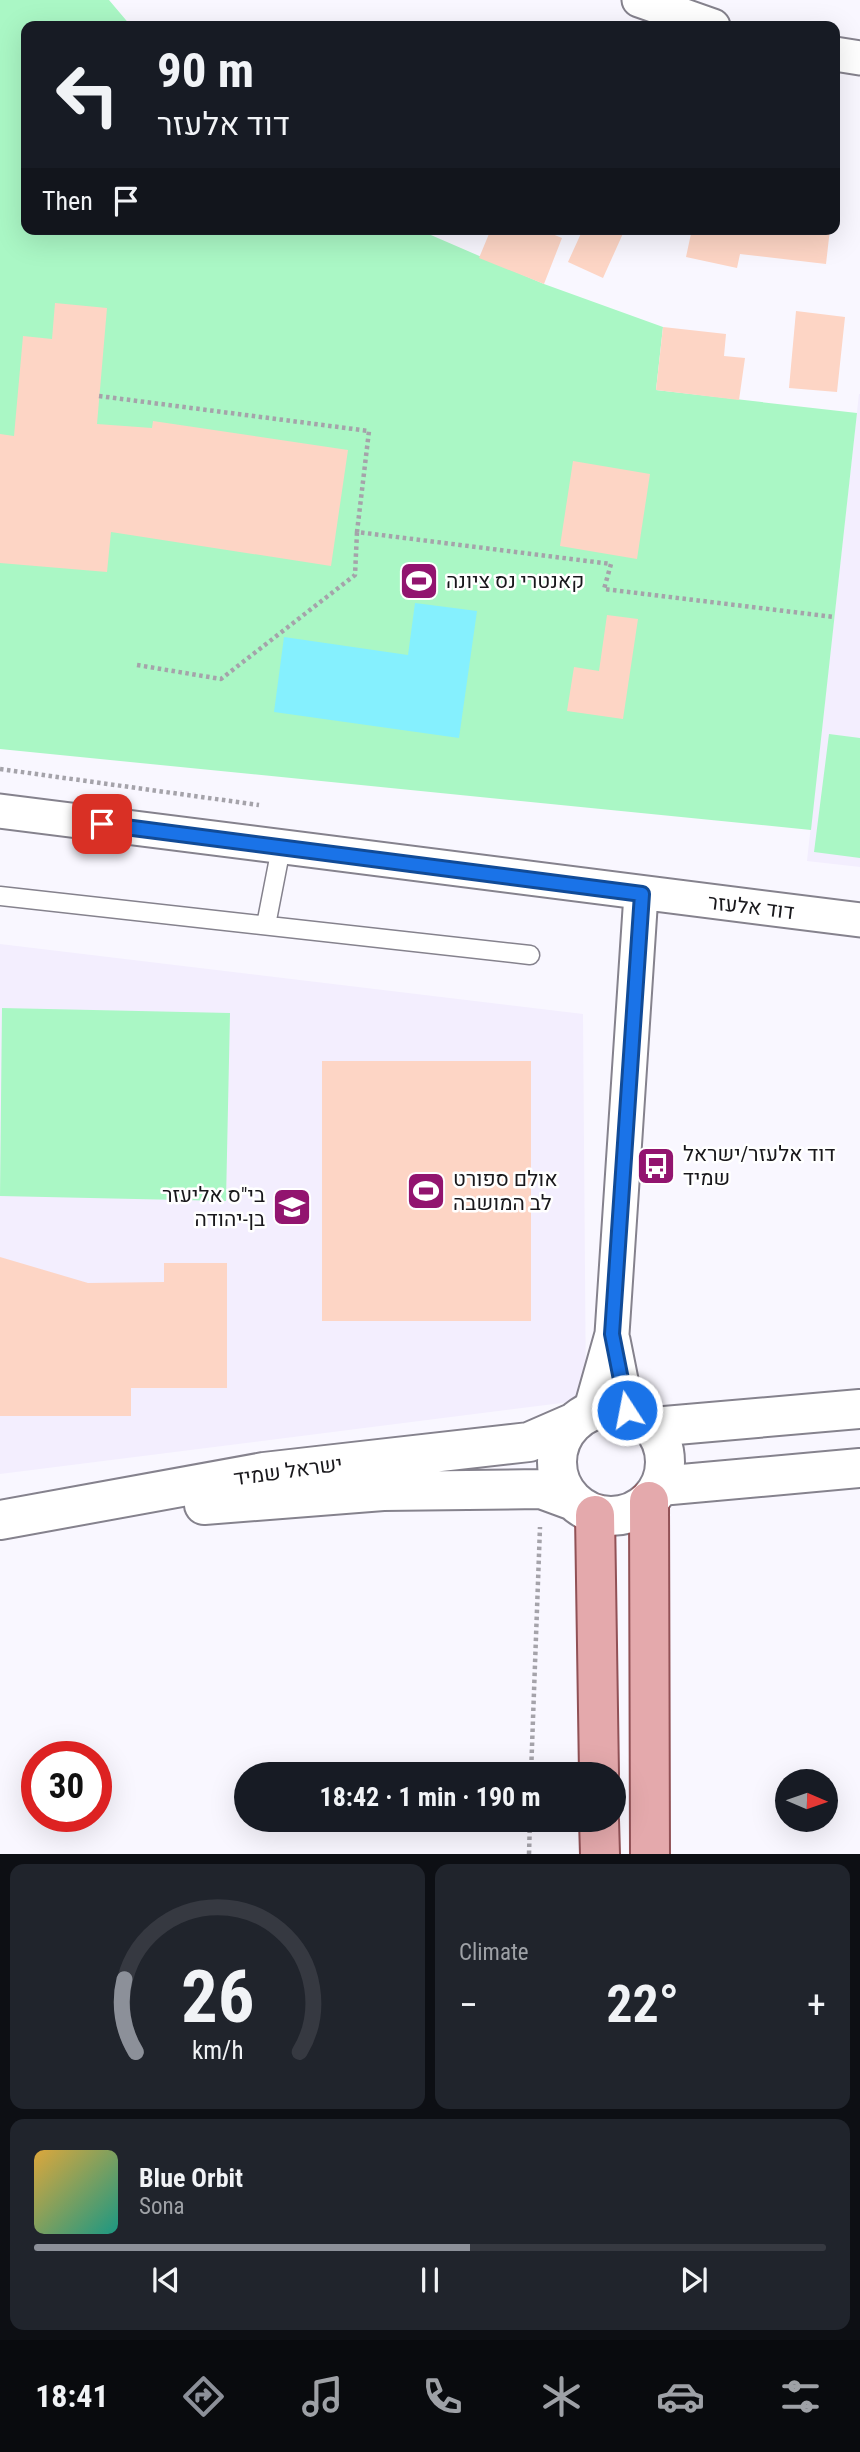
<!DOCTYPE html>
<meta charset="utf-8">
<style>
:root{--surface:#171b24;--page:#20242c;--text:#f1f3f6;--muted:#9ea1a6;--line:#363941;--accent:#8c9099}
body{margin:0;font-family:"Roboto Condensed",Heebo,sans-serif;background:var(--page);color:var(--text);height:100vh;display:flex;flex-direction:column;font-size:26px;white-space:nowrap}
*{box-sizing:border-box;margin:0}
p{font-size:23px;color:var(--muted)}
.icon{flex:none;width:38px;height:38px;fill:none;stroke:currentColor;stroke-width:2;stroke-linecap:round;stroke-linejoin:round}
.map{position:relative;height:1854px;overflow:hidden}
.details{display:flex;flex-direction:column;gap:10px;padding:10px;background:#0d0f14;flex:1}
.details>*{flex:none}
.top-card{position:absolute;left:21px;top:21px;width:819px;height:214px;border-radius:14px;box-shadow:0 7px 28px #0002;background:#171b24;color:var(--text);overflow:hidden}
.needle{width:46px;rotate:92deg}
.buttons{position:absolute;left:775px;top:1769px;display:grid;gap:14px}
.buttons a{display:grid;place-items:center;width:63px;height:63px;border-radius:50%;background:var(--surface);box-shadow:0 7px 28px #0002;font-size:35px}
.speed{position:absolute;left:21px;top:1741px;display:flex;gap:14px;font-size:35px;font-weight:700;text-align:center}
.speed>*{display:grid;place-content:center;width:91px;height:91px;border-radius:50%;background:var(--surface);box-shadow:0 7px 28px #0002;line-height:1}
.speed .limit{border:10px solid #d22;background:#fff;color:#111}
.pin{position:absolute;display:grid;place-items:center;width:60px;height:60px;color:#fff;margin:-30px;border-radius:14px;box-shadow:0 4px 10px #0006}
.me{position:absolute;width:77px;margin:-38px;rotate:349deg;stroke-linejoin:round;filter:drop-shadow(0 0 5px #0008)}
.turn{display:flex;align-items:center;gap:24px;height:147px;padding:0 21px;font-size:32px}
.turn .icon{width:91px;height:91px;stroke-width:2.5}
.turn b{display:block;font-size:49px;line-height:60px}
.then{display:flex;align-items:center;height:66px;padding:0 21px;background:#0003;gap:14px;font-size:26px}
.big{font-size:52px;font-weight:700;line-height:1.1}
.details .widget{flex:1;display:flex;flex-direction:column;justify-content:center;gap:10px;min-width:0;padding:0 24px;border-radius:14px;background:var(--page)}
.details .dial{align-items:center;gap:0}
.dial svg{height:182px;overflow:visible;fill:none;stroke:var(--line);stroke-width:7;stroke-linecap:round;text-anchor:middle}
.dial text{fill:var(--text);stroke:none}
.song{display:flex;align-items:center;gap:21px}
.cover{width:84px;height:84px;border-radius:10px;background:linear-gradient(135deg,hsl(40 70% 55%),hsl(170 70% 35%))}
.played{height:7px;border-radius:4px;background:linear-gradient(90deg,var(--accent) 55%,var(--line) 55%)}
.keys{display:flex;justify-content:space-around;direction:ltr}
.heat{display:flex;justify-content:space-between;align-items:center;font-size:38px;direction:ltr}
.details .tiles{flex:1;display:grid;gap:10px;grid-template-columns:1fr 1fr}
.widget:last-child{grid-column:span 2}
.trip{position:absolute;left:234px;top:1762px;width:392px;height:70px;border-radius:35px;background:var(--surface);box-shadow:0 7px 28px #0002;font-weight:700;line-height:70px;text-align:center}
.tabs{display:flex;height:112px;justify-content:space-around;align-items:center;background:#090b0e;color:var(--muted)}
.tabs .icon{width:49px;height:49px}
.tabs .active{color:var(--accent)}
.tabs b{font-size:32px;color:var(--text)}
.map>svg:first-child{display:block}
.built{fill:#f3eefe}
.green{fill:#aaf7c5}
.water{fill:#85f0fe}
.building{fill:#fdd5c5}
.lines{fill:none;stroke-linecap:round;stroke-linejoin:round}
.service-casing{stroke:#85828d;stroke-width:21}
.minor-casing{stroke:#85828d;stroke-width:37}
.tertiary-casing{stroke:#85828d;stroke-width:42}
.primary-casing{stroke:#915156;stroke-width:42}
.path{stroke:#a5a3aa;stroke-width:4.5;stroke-dasharray:3.5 3.5;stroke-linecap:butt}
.service{stroke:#fff;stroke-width:18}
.minor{stroke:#fff;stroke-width:33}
.tertiary{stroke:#fff;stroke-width:38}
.primary{stroke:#e4a9ac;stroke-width:38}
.route-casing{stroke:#114b97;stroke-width:18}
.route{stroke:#1a73e8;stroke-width:12}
.labels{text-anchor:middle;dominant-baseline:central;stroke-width:5;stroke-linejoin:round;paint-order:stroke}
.poi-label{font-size:21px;fill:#19181c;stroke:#fff;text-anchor:start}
.street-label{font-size:21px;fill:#19181c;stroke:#fff}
</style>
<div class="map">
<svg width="860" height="1854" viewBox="0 0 860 1854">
<rect width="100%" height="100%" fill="#f9f7ff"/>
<path class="built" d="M859,394H860V867L807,861Z
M0,944L583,1014L586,1400L0,1474Z"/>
<path class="green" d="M0,0H109L131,26H26V229H417L544,284L663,327L656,390L857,413L811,830L0,749Z
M829,734L860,738V858L814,852Z
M2,1008L230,1013L226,1201L0,1196Z"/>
<path class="water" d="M415,603L477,611L459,738L274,712L284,637L408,655Z"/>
<path class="building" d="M491,229H540L562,238L544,284L479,258Z
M583,229H625L603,278L568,262Z
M692,229H830L826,264L740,254L737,268L686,257Z
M55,303L107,308L97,424L152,428L153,421L348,450L331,566L111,532L107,572L0,563V434L14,436L23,336L52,339Z
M796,311L845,317L837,392L789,388Z
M663,327L726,334L724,356L745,358L739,400L656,390Z
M573,461L650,474L637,559L560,546Z
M607,615L638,619L623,719L567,711L574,667L599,671Z
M322,1061H531V1321H322Z
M0,1257L88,1283L164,1282V1263H227V1388H131V1416H0Z"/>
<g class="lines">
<g class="service-casing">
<path id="service" d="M0,896L530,955
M266,925L281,848"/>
</g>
<g class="minor-casing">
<path id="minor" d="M639,0L713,26
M835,54L860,58
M0,811L860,920
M613,1340L627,1410
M590,1412L612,1334L641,894"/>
</g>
<g class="tertiary-casing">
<path id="tertiary" d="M557 1462a54 54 0 1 1 108 0a54 54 0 1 1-108 0Z
M653,1427L860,1409
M660,1486L860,1468
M204,1505L383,1491L541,1489L571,1500
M0,1520L264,1472L529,1442L575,1422"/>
</g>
<g class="primary-casing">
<path id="primary" d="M649,1501L650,1854
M595,1515L599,1774
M599,1820L600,1854"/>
</g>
<path class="path" d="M99,396L369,431L357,532L611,564L604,589L834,617
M137,665L221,679L355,575L357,532
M0,769L259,805
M531,1774L540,1527
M529,1854L530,1820"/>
<use href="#service" class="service"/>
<use href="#minor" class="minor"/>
<use href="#tertiary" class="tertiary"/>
<use href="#primary" class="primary"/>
</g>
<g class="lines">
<g class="route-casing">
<path id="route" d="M102,824L642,894L612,1334L627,1410"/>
</g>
<use href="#route" class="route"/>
</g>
<defs>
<g id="stadium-square" transform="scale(2.0125)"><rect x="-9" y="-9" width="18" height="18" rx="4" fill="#92146f" stroke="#fff"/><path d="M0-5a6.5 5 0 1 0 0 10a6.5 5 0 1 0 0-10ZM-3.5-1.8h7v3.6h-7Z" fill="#fff"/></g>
<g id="bus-square" transform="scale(2.0125)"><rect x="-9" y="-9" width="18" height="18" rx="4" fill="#92146f" stroke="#fff"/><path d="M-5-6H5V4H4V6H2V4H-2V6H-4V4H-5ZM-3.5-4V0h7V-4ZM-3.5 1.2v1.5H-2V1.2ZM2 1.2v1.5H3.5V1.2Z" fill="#fff"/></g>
<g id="school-square" transform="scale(2.0125)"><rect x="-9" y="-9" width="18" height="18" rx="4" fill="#92146f" stroke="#fff"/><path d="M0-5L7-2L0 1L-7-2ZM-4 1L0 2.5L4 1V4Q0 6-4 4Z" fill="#fff"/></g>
</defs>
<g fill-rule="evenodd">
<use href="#stadium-square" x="419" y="581"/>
<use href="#bus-square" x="656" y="1166"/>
<use href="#stadium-square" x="426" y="1191"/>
<use href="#school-square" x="292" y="1207"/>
</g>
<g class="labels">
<g class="poi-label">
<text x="446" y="581">קאנטרי נס ציונה</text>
<text x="683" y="1154">דוד אלעזר/ישראל<tspan x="683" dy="24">שמיד</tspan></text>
<text x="453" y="1179">אולם ספורט<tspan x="453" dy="24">לב המושבה</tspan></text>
<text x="265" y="1195" text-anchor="end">בי"ס אליעזר<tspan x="265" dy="24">בן-יהודה</tspan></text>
</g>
<g class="street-label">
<text transform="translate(751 907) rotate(7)">דוד אלעזר</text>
<text transform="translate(288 1471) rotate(-8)">ישראל שמיד</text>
</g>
</g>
</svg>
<div class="buttons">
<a><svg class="needle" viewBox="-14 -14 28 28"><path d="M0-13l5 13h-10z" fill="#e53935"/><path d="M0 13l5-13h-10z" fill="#9ea1a6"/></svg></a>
</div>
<div class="speed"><div class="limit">30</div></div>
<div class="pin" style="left:102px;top:824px;background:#d93025"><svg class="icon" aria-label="arrive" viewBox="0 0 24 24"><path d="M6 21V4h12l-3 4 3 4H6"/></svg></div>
<svg class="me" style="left:627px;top:1410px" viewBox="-20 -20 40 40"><circle r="17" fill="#1a73e8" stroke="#fff" stroke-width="3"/><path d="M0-11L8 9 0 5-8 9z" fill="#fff"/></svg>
<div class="trip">18:42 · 1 min · 190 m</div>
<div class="top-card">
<div class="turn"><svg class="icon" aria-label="left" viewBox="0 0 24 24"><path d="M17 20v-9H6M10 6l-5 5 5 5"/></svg><div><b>90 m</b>דוד אלעזר</div></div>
<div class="then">Then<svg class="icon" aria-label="arrive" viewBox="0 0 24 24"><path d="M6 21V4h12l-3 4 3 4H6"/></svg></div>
</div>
</div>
<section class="details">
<div class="tiles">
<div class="widget dial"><svg viewBox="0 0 100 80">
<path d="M14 69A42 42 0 1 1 86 69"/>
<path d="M14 69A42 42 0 0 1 9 37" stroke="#8c9099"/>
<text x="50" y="56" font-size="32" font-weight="700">26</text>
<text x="50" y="72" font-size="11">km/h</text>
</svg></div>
<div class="widget"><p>Climate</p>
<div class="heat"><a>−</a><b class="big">22°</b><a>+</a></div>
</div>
<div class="widget">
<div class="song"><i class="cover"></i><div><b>Blue Orbit</b><p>Sona</p></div></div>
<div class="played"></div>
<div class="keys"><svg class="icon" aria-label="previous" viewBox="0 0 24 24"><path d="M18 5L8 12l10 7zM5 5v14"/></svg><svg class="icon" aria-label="pause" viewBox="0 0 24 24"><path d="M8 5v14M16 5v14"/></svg><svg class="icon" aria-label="next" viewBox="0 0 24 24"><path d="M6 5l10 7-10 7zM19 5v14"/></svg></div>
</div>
</div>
</section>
<nav class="tabs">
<b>18:41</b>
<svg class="icon active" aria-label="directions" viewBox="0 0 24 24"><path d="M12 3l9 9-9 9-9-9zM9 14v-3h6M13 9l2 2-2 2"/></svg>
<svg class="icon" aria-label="music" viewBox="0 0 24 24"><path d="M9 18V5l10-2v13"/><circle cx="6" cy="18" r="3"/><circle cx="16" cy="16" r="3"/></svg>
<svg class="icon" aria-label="phone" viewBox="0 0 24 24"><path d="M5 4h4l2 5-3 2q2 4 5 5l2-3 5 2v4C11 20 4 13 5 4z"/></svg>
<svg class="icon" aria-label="climate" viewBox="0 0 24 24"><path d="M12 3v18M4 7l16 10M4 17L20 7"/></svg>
<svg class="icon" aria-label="car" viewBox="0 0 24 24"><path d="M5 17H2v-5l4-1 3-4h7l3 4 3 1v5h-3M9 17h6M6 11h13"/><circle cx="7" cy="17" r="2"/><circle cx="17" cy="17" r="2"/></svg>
<svg class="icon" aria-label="filters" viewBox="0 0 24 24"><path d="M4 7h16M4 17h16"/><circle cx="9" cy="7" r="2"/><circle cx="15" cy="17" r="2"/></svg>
</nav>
